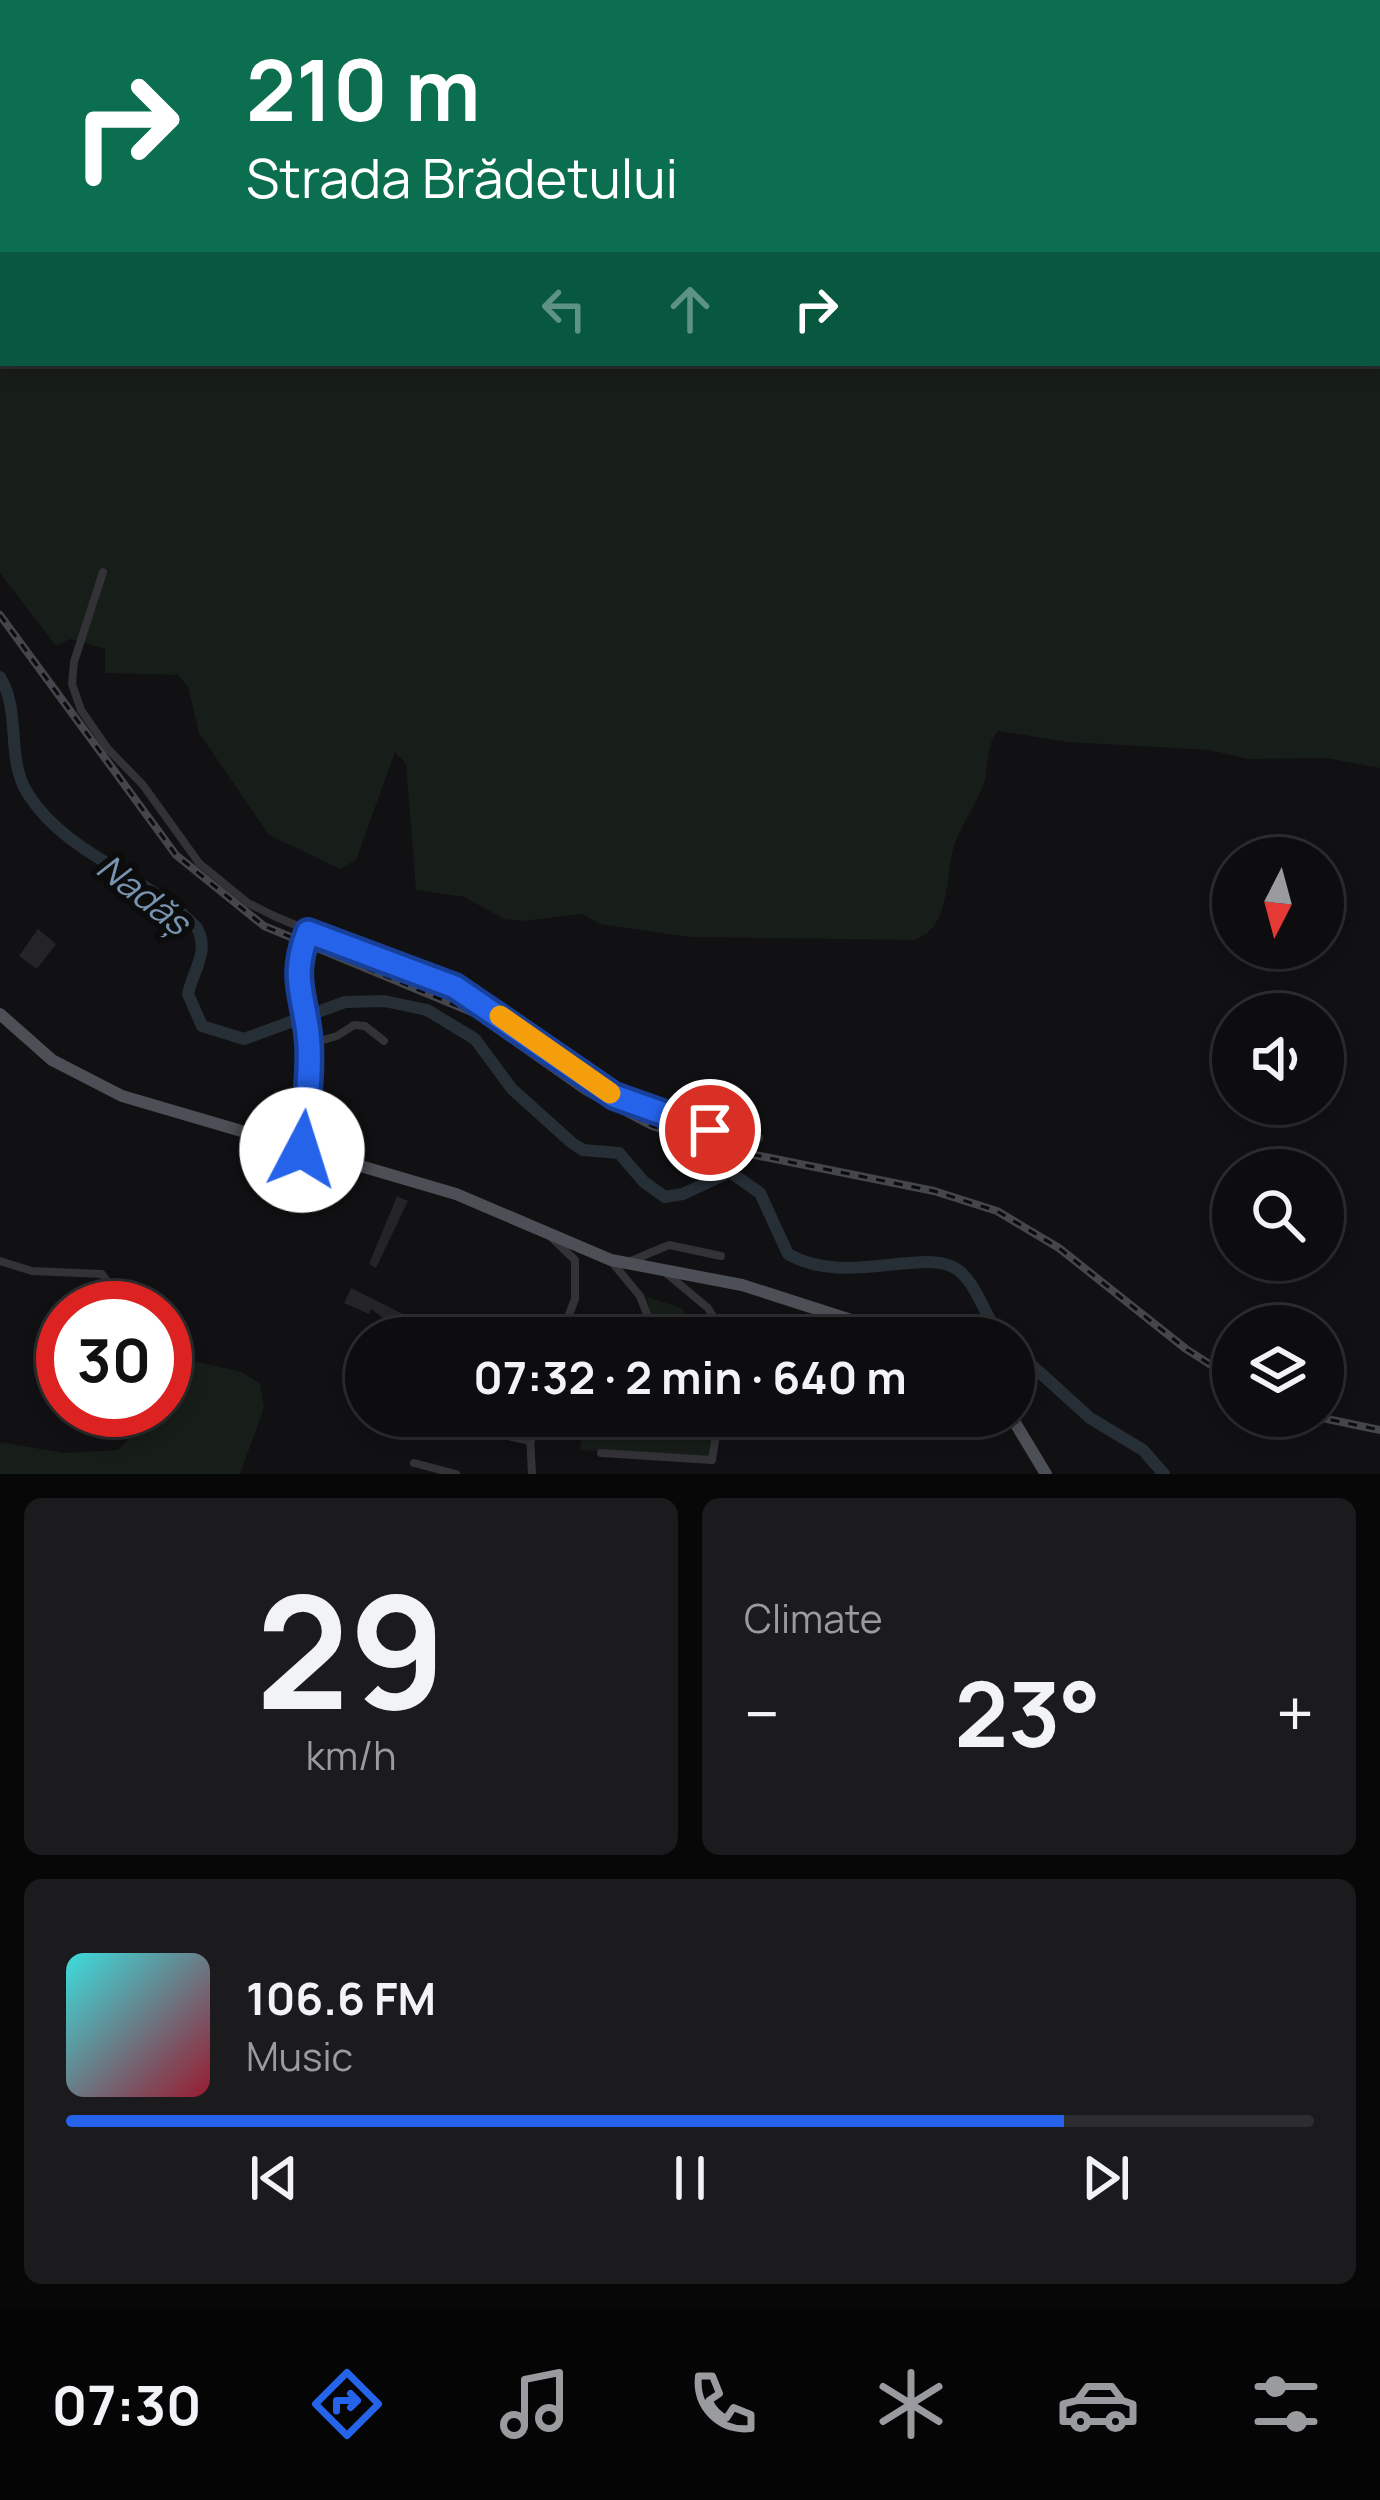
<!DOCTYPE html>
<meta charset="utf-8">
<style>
:root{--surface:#0d0c0e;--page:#1b1a1c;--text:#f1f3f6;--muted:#9a9b9e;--line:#2d2c2e;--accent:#2563eb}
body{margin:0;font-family:Manrope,sans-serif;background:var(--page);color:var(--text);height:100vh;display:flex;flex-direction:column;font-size:45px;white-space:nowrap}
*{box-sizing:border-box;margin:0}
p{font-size:39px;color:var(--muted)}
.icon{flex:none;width:66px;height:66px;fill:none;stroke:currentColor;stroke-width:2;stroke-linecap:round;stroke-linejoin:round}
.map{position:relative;height:1474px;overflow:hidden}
.details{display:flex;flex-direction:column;gap:24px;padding:24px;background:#070708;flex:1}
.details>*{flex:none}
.hud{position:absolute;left:0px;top:0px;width:1380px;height:366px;box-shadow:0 6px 18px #0003,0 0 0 3px var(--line);background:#0b6e4f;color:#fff;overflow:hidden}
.needle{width:78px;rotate:186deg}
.fabs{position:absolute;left:1212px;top:837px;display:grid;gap:24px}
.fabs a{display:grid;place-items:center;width:132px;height:132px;border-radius:50%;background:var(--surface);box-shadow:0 6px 18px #0003,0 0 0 3px var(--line);font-size:60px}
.speed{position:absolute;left:36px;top:1281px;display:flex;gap:24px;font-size:60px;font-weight:700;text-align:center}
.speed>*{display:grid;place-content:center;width:156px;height:156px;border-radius:50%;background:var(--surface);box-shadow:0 6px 18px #0003,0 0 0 3px var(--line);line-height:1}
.speed .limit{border:18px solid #d22;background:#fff;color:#111}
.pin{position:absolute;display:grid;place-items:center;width:102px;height:102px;color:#fff;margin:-51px;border:6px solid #fff;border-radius:50%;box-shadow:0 3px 12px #0007}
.me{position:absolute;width:132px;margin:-66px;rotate:5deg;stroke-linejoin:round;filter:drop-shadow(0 0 9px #0008)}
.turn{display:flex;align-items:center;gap:42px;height:252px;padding:0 48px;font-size:54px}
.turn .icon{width:156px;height:156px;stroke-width:2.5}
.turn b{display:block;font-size:84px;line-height:102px}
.lanes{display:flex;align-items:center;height:114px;padding:0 48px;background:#0003;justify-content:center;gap:60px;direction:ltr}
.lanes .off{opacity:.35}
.big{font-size:90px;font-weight:700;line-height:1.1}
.details .widget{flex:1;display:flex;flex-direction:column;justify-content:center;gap:18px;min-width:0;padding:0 42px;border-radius:18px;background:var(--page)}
.details .dial{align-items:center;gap:0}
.dial b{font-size:156px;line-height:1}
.song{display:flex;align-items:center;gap:36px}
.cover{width:144px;height:144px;border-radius:18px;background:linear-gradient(135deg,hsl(180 70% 55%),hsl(350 70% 35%))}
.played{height:12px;border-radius:6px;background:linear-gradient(90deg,var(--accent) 80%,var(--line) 80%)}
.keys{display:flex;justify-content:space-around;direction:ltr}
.heat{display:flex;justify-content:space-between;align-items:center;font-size:66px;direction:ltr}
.details .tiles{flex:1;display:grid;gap:24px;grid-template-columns:1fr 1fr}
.widget:last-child{grid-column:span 2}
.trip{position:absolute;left:345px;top:1317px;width:690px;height:120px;border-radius:60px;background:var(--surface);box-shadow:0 6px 18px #0003,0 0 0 3px var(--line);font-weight:700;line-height:120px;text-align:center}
.menu{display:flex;height:192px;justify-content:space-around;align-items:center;background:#050506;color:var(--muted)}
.menu .icon{width:84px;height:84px}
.menu .active{color:var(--accent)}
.menu b{font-size:54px;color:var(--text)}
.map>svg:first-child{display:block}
.green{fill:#171d18;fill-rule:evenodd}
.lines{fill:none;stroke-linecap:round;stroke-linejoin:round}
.river{stroke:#272f36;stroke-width:12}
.building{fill:#242326}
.street{stroke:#323237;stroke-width:8}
.primary{stroke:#4d4f56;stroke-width:12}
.rail-casing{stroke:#44464c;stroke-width:8}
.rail{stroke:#0c0c0d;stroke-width:3;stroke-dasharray:9;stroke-linecap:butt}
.route-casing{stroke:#184099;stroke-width:30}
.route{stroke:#2563eb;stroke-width:21}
.slow{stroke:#f59e0b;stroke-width:21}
.labels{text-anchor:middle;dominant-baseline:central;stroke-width:12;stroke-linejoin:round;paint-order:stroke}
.water-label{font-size:36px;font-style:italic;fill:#7793af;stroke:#0c0c0d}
</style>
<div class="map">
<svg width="1380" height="1474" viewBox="0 0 1380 1474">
<rect width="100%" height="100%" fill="#111012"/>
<path class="green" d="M0,0H1380V768L1326,758L1248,759L1209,750L1067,742L998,731C986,744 989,766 984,784C976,804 963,823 955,843C944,874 953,928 914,940L689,937L600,924L582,914L522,921L504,919L464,897L416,890L406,764L395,752L356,860L340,869L269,835L199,733L188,687L178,675L105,673V649L70,639L56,646L0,573ZM3,3H1377V363H3Z
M647,1297L682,1308L692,1323L707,1327L718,1338H658L651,1326Z
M198,1362L242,1372L260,1384L264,1408L240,1474H0V1442L64,1453L118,1450L133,1434L144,1410H165L168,1369Z
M584,1416H717L710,1458L580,1450Z"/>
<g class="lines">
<path class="river" d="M0,677C22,713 5,758 28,794C68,857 148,875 197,928C210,952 193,970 188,994L202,1026L244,1039L345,1002L384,1001L427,1010L475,1039L512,1089L572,1143L583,1150L619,1153L644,1182L665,1197L683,1194L730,1172L760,1193L788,1254C845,1287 921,1248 955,1268C977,1281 985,1319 1002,1338
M1014,1349L1090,1418L1143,1450L1164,1474"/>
</g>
<path class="building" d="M38,929L56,944L37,969L19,956Z
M397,1196L408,1201L376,1268L369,1264Z
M351,1288L403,1314L396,1328L371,1309L369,1314L344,1303Z"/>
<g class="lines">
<path class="street" d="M103,572L74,662L72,684L81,710L108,749L143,785L199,863L248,903L272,915C333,943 401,959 460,990C564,1045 630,1133 759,1138
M309,1044L337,1036L354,1025L365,1026L384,1041
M302,1148C305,1114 311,1077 309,1043C306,993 289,986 307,931
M551,1237L575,1260V1299L560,1338
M0,1261L32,1271L102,1274L109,1284L97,1308
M611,1261L640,1296L656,1338
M626,1263L669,1245L721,1256
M666,1273L708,1308L726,1338
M635,1338L651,1331
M529,1416L532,1474
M475,1429L531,1441
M601,1453L712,1460L719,1416
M414,1463L456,1474"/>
<path class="primary" d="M0,1014L52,1060L122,1096L456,1194L611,1260L742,1285L907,1338
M1011,1416L1046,1474"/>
<g class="rail-casing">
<path id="rail" d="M0,615L176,855L264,926L474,1013L585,1091L652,1126L715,1147L934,1191L997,1211L1059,1248L1186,1349L1233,1379
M1313,1416L1380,1430"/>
</g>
<use href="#rail" class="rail"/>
</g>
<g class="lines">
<g class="route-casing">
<path id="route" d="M302,1150C305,1116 311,1079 309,1044C306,997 289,981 308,932L455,987L614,1096L710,1130"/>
</g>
<use href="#route" class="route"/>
<path class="slow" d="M500,1016L610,1093"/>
</g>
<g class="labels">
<g class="water-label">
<text transform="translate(144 894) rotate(38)">Nadăș</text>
</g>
</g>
</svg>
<div class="fabs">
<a><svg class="needle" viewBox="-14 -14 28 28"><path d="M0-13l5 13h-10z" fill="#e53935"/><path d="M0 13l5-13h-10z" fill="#9a9b9e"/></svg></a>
<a><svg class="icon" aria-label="sound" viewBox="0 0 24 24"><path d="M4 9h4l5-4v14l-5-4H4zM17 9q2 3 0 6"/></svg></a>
<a><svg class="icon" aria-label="search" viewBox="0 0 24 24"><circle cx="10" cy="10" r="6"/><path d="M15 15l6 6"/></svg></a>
<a><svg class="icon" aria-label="layers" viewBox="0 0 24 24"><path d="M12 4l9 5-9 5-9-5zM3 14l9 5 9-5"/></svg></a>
</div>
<div class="speed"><div class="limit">30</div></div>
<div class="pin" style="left:710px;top:1130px;background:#d93025"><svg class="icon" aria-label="arrive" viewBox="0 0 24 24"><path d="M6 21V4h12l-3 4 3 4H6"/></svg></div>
<svg class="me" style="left:302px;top:1150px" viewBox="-20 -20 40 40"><circle r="19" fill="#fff"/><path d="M0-13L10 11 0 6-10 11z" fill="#2563eb"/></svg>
<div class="trip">07:32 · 2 min · 640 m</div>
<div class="hud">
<div class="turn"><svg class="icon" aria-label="right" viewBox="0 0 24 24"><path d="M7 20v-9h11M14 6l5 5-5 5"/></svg><div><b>210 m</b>Strada Brădetului</div></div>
<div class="lanes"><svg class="icon off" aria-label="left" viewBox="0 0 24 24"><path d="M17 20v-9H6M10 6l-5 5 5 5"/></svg><svg class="icon off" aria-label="ahead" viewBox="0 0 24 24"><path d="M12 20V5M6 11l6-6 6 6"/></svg><svg class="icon" aria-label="right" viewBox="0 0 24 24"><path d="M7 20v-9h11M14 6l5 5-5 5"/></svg></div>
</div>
</div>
<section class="details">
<div class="tiles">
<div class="widget dial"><b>29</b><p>km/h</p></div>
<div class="widget"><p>Climate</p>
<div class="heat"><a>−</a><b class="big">23°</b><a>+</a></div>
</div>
<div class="widget">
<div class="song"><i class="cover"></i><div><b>106.6 FM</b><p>Music</p></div></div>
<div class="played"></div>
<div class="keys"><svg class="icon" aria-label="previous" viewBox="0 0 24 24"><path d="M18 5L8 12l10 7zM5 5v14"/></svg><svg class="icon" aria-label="pause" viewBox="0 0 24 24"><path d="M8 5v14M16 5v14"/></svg><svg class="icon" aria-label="next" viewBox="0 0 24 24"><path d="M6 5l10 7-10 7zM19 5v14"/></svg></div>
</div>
</div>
</section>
<nav class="menu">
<b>07:30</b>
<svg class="icon active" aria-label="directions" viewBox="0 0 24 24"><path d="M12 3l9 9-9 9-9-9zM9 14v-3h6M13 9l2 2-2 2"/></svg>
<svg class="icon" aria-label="music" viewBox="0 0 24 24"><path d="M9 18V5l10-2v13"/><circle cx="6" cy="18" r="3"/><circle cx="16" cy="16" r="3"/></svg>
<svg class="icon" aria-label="phone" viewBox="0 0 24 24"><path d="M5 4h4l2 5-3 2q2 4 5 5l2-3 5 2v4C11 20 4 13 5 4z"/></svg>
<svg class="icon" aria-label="climate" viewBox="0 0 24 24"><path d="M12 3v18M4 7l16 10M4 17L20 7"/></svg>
<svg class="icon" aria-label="car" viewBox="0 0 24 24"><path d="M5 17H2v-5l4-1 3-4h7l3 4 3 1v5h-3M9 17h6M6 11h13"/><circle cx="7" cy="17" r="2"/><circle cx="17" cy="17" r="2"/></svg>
<svg class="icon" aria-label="filters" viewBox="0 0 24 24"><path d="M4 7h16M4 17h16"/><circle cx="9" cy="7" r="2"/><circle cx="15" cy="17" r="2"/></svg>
</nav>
